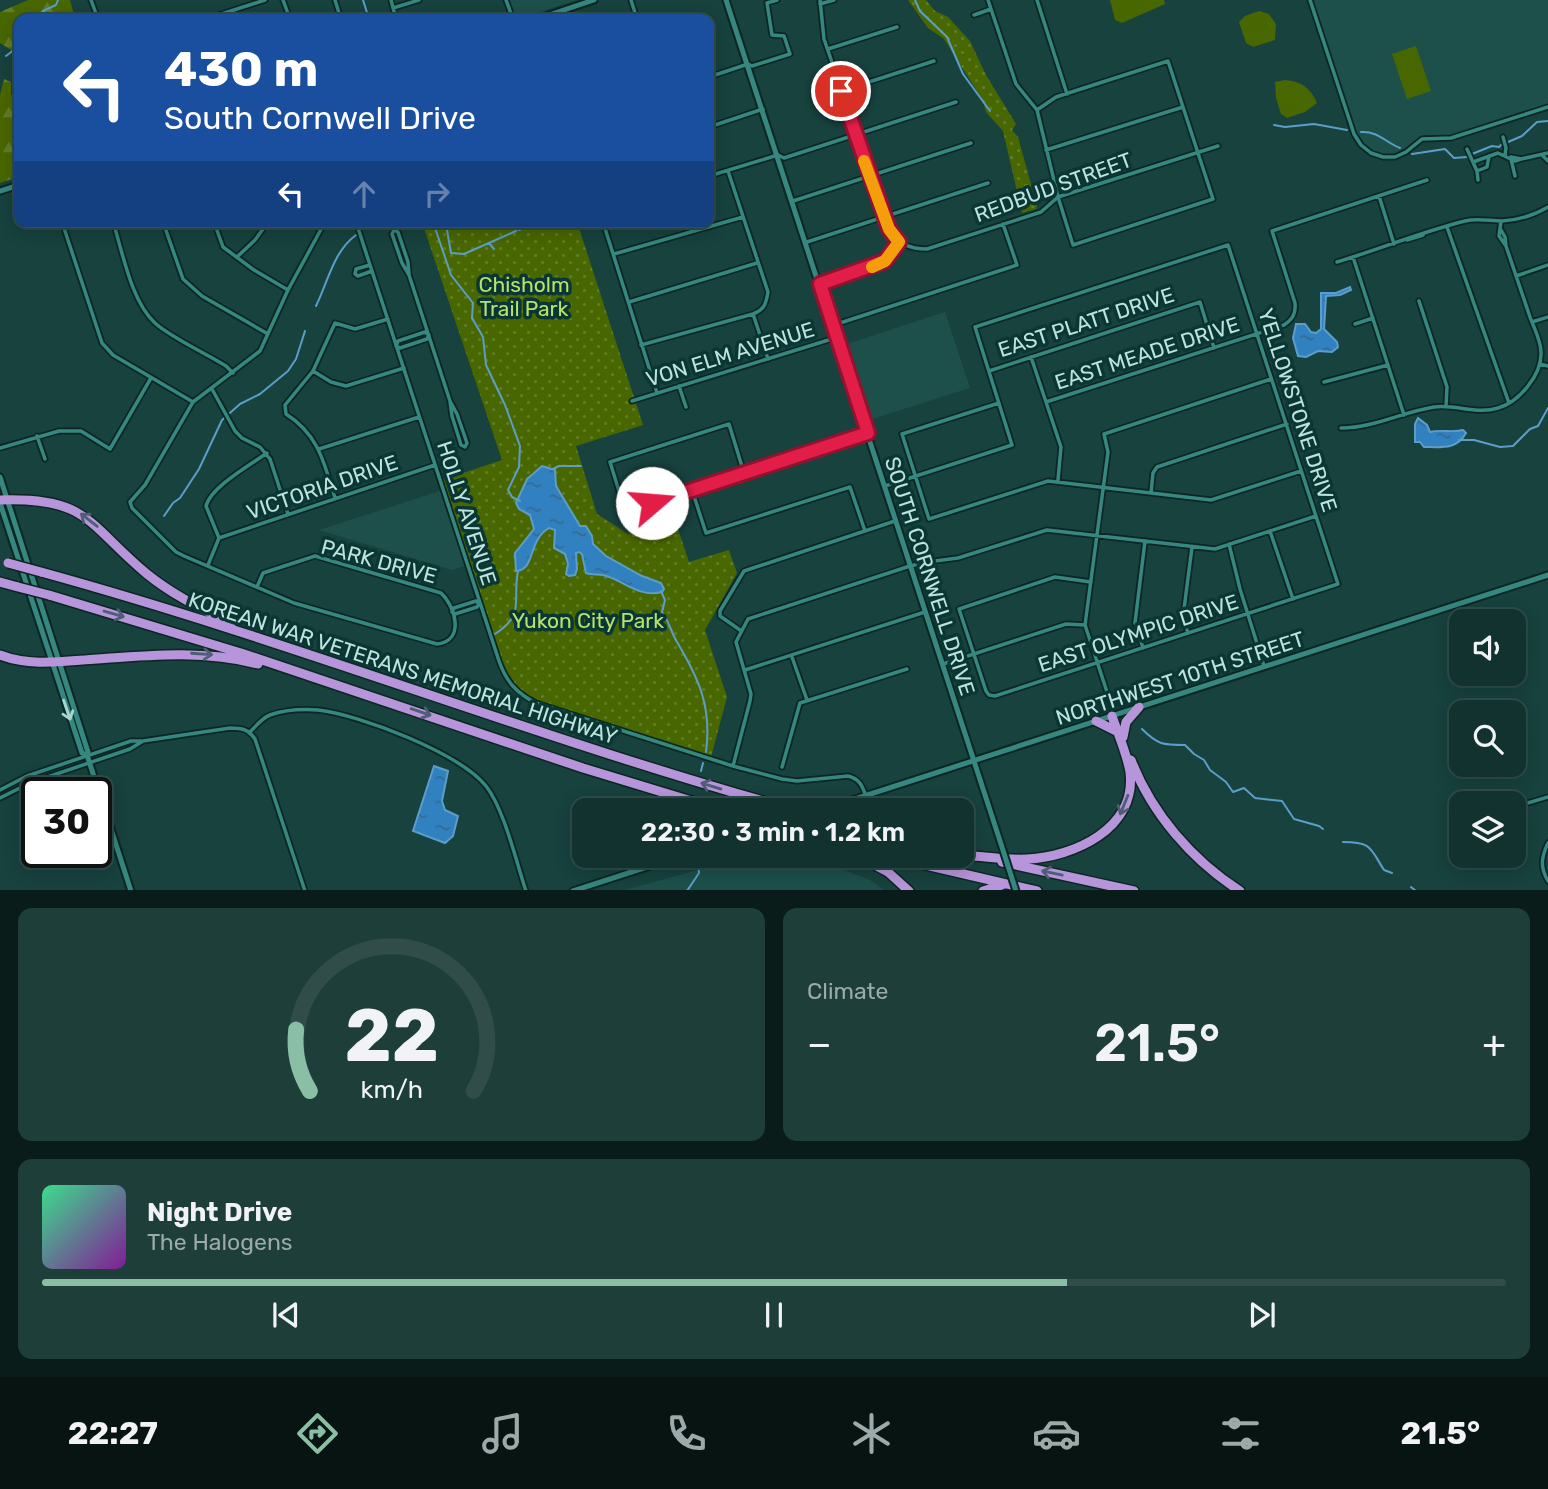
<!DOCTYPE html>
<meta charset="utf-8">
<style>
:root{--surface:#11322e;--page:#1e3e3a;--text:#f1f3f6;--muted:#9caaaa;--line:#304d4a;--accent:#8abfa5}
body{margin:0;font-family:Rubik,sans-serif;background:var(--page);color:var(--text);height:100vh;display:flex;flex-direction:column;font-size:26px;white-space:nowrap}
*{box-sizing:border-box;margin:0}
p{font-size:23px;color:var(--muted)}
.icon{flex:none;width:38px;height:38px;fill:none;stroke:currentColor;stroke-width:2;stroke-linecap:round;stroke-linejoin:round}
.map{position:relative;height:890px;overflow:hidden}
.panel{display:flex;flex-direction:column;gap:18px;padding:18px;background:#091c19;flex:1}
.panel>*{flex:none}
.hud{position:absolute;left:14px;top:14px;width:700px;height:214px;border-radius:14px;box-shadow:0 4px 18px #0003,0 0 0 2px var(--line);background:#1a4fa0;color:#fff;overflow:hidden}
.tools{position:absolute;left:1449px;top:609px;display:grid;gap:14px}
.tools a{display:grid;place-items:center;width:77px;height:77px;border-radius:14px;background:var(--surface);box-shadow:0 4px 18px #0003,0 0 0 2px var(--line);font-size:35px}
.speed{position:absolute;left:21px;top:777px;display:flex;gap:14px;font-size:35px;font-weight:700;text-align:center}
.speed>*{display:grid;place-content:center;width:91px;height:91px;border-radius:50%;background:var(--surface);box-shadow:0 4px 18px #0003,0 0 0 2px var(--line);line-height:1}
.speed .limit{border:4px solid #111;border-radius:10px;background:#fff;color:#111}
.pin{position:absolute;display:grid;place-items:center;width:60px;height:60px;color:#fff;margin:-30px;border:4px solid #fff;border-radius:50%;box-shadow:0 2px 7px #0007}
.me{position:absolute;width:77px;margin:-38px;rotate:72deg;stroke-linejoin:round;filter:drop-shadow(0 0 5px #0008)}
.turn{display:flex;align-items:center;gap:24px;height:147px;padding:0 35px;font-size:32px}
.turn .icon{width:91px;height:91px;stroke-width:2.5}
.turn b{display:block;font-size:49px;line-height:60px}
.lanes{display:flex;align-items:center;height:66px;padding:0 35px;background:#0003;justify-content:center;gap:35px;direction:ltr}
.lanes .off{opacity:.35}
.big{font-size:52px;font-weight:600;line-height:1.1}
.panel .widget{flex:1;display:flex;flex-direction:column;justify-content:center;gap:10px;min-width:0;padding:0 24px;border-radius:14px;background:var(--page)}
.panel .dial{align-items:center;gap:0}
.dial svg{height:182px;overflow:visible;fill:none;stroke:var(--line);stroke-width:7;stroke-linecap:round;text-anchor:middle}
.dial text{fill:var(--text);stroke:none}
.song{display:flex;align-items:center;gap:21px}
.cover{width:84px;height:84px;border-radius:10px;background:linear-gradient(135deg,hsl(150 70% 55%),hsl(290 70% 35%))}
.played{height:7px;border-radius:4px;background:linear-gradient(90deg,var(--accent) 70%,var(--line) 70%)}
.keys{display:flex;justify-content:space-around;direction:ltr}
.heat{display:flex;justify-content:space-between;align-items:center;font-size:38px;direction:ltr}
.panel .tiles{flex:1;display:grid;gap:18px;grid-template-columns:1fr 1fr}
.widget:last-child{grid-column:span 2}
.trip{position:absolute;left:572px;top:798px;width:402px;height:70px;border-radius:14px;background:var(--surface);box-shadow:0 4px 18px #0003,0 0 0 2px var(--line);font-weight:600;line-height:70px;text-align:center}
.tabs{display:flex;height:112px;justify-content:space-around;align-items:center;background:#071412;color:var(--muted)}
.tabs .icon{width:49px;height:49px}
.tabs .current{color:var(--accent)}
.tabs b{font-size:32px;color:var(--text)}
.map>svg:first-child{display:block}
.built{fill:#1d504b}
.green{fill:#496700}
.forest{fill:url(#forest-firs)}
.park{fill:url(#park-dots)}
.water{fill:url(#water-ripples);stroke:#5b9ec9;stroke-width:2}
.lines{fill:none;stroke-linecap:round;stroke-linejoin:round}
.stream{stroke:#5b9ec9;stroke-width:2}
.street-casing{stroke:#0c2623;stroke-width:7}
.secondary-casing{stroke:#0c2623;stroke-width:9}
.highway-casing{stroke:#0c2623;stroke-width:12}
.street{stroke:#35877f;stroke-width:3.5}
.secondary{stroke:#35877f;stroke-width:5}
.highway{stroke:#b795da;stroke-width:9}
.secondary-bridge-casing{stroke:#0c2623;stroke-width:9;stroke-linecap:butt}
.highway-bridge-casing{stroke:#0c2623;stroke-width:12;stroke-linecap:butt}
.secondary-bridge{stroke:#35877f;stroke-width:5}
.highway-bridge{stroke:#b795da;stroke-width:9}
.oneway{stroke:#4f5d76}
.oneway2{stroke:#a9d5d0}
.route-casing{stroke:#92132f;stroke-width:18}
.route{stroke:#e11d48;stroke-width:12}
.slow{stroke:#f59e0b;stroke-width:12}
.labels{text-anchor:middle;dominant-baseline:central;stroke-width:7;stroke-linejoin:round;paint-order:stroke}
.street-label{font-size:21px;fill:#bde3de;stroke:#0a3733}
.park-label{font-size:21px;fill:#b5e26c;stroke:#0a3733}
</style>
<div class="map">
<svg width="1548" height="891" viewBox="0 0 1548 891">
<defs>
<pattern id="forest-firs" width="22" height="20" patternUnits="userSpaceOnUse" patternTransform="scale(1.75)"><rect width="22" height="20" fill="#496700"/><path d="M5 1l3.5 6h-7zM16 11l3.5 6h-7z" fill="#617d25"/></pattern>
<pattern id="park-dots" width="8" height="8" patternUnits="userSpaceOnUse" patternTransform="scale(1.75)"><rect width="8" height="8" fill="#496700"/><path d="M2 2h.1M6 6h.1" fill="none" stroke="#617d25" stroke-width="1.8" stroke-linecap="round"/></pattern>
<pattern id="water-ripples" width="26" height="14" patternUnits="userSpaceOnUse" patternTransform="scale(1.75)"><rect width="26" height="14" fill="#3180c0"/><path d="M2 4q2-2 4 0t4 0M15 11q2-2 4 0t4 0" fill="none" stroke="#346b94"/></pattern>
</defs>
<rect width="100%" height="100%" fill="#17423e"/>
<path class="built" d="M508,0H577L518,19L514,17Z
M1313,0H1548V104L1451,135H1424L1399,153L1391,155L1372,151L1364,146L1357,133Z
M945,312L970,388L869,420L844,345Z
M440,491L465,566L452,570L319,530Z
M749,856H806L870,880L884,890H625Z"/>
<path class="green" d="M1110,0H1164L1165,4L1122,23L1115,20Z
M1259,11L1269,14L1276,24L1275,40L1253,47L1246,43L1239,22L1245,16Z
M1416,46L1431,91L1407,99L1392,54Z
M1285,80C1301,81 1311,88 1317,103L1305,112L1287,118L1281,114L1276,98L1275,82Z"/>
<path class="forest" d="M28,0H70L75,19H19V64L14,62L11,50L0,43V12Z
M4,79L11,82V95L19,92V177L0,183V95Z"/>
<path class="park" d="M908,0H926L935,11L948,17L970,41L986,75L1016,124L1012,130L1018,137L1037,206L1036,209L1022,213L1003,131L986,112L982,99L944,39L928,28Z
M422,222H577L643,425L576,446L597,514L628,534L675,520L689,562L729,550L737,573L705,630L727,697L711,757L531,698L521,692L505,673L442,480L502,460Z"/>
<path class="water" d="M1350,287L1351,290L1340,295L1326,296L1324,329L1337,342L1338,347L1332,352L1318,351L1306,357L1298,356L1293,338L1296,324H1305L1311,332L1316,333L1321,329V293H1336Z
M1418,418L1427,425L1430,432C1441,429 1452,433 1463,430L1466,433C1457,450 1441,447 1424,447L1420,442H1415V424Z
M542,466L555,470L556,486L580,526H586L592,536L593,544L606,556L642,576L661,583L664,589L662,592C638,598 624,580 603,575C597,574 591,575 586,573L582,554L579,552L576,553L577,569L575,575L569,576L566,574L568,564L565,554L554,548L555,530L549,528C527,541 536,570 516,571L515,553L534,529L530,515L519,509L516,503L527,479Z
M434,766L448,771L442,801L445,810L458,816L453,836L445,843L413,831Z"/>
<g class="lines">
<path class="stream" d="M363,0L369,19
M915,0L920,11L947,37L963,74L990,111
M36,19L43,11L56,5L58,0
M6,56L19,46
M1274,125L1285,127L1314,124L1347,130
M1361,132C1378,131 1385,142 1400,148
M1508,142L1522,136L1537,122L1548,121
M1412,154L1445,149L1454,158L1467,157
M1472,154L1492,146L1499,147L1502,144
M433,222L451,275L473,303L472,318L483,337L486,365L505,405L520,446L519,467L508,490L512,497L520,501
M362,226L365,222
M447,230L451,253L464,254L516,231
M519,230L539,222
M489,243L494,249
M508,283L518,289
M316,306C328,282 333,252 356,235
M1459,440H1474L1500,447L1513,446L1530,429L1538,426L1548,408
M553,469L559,466H581
M164,516L173,503L180,498L199,469L222,420L240,404L260,394L288,371L296,359L305,331
M661,591L665,600L662,612C669,621 671,632 677,642C699,679 712,707 706,752
M495,634C526,614 512,601 518,571
M1142,729C1158,745 1163,745 1185,745L1194,754L1204,760L1210,770L1226,782L1233,792L1244,788L1255,798L1282,801L1294,819L1319,826L1323,829
M701,771L703,763
M1343,842C1372,842 1370,848 1384,870L1392,873
M1411,887L1416,891
M687,891L699,873L698,860"/>
<g class="street-casing">
<path id="street" d="M91,0L98,19
M283,0L290,19
M335,0L339,13L338,19
M391,0L396,19
M506,0L513,19
M631,0L637,19
M820,0L824,39L889,229C898,244 910,249 927,249L1041,212L1058,197L1218,146
M988,0L1016,84L1037,110L1058,197L1073,245L1213,199L1168,61L1056,97L1037,110
M1037,0L1067,94
M1310,0L1354,134L1361,145L1371,153L1383,157H1395L1406,152L1422,139L1451,138L1548,107
M820,4L834,0
M393,8L419,0
M974,15L991,9
M206,19L265,0
M828,49L897,27
M709,77L748,64L752,66L790,54L784,36L772,35L767,3L777,0
M841,91L934,61
M709,127L763,109
M1503,137L1506,148L1505,155
M1467,149L1477,171L1478,180
M1046,150L1183,107
M1542,155L1548,161
M1511,159L1515,176
M1521,159L1548,153
M1473,162L1498,153L1515,161L1521,159L1511,157
M1477,171L1487,167L1489,156
M709,176L778,155L784,158L956,102
M1379,196L1394,244
M793,201L971,143
M1501,221L1499,236L1506,246
M62,222L102,343L113,355L193,402
M113,222C123,253 131,301 155,323C170,337 207,354 226,366L233,373
M163,222L183,279L202,296L268,334
M214,222L223,247L254,270L288,290
M356,222L499,661C506,681 516,693 536,703L733,766L782,779L797,781L848,776C860,779 862,786 866,796
M603,222L657,393
M1447,227L1509,403
M1407,240L1423,235
M807,242L988,183
M614,254L743,217
M237,257L255,240L268,222
M1353,257L1404,415
M1337,262C1380,249 1421,232 1465,221C1477,218 1490,221 1502,221C1519,220 1533,216 1548,207
M370,265L356,269L355,274L358,276L372,271
M409,275L402,263L392,234L394,230L398,232L408,262L409,275L450,401L452,416L461,445L465,447L467,443L457,414L450,401
M1516,276L1548,265
M820,284L876,265L885,261L899,242
M1419,301L1447,387L1446,406
M629,302L757,263
M753,314L768,359
M1532,322L1548,317
M1355,324L1373,318
M834,325L1017,265L1003,224
M425,332L429,335L427,339L400,348L396,346L398,341Z
M641,345L753,314C764,310 766,304 768,292L728,171
M1031,357L1061,447L1058,480
M1540,364L1548,366
M313,371L331,382L346,386L404,368
M989,371L1200,302L1214,348
M1324,382L1388,365
M679,386L686,407
M212,389L235,431L242,438L260,447L270,459L288,514
M632,401L835,338
M1046,402L1284,325C1293,319 1296,313 1295,303L1272,231L1427,180
M999,403L902,434L929,519L1048,481L1211,500L1301,471
M1341,428C1374,428 1402,412 1434,407C1456,404 1477,415 1498,408C1519,402 1542,375 1541,352C1541,341 1534,328 1530,317C1522,293 1514,269 1506,246L1505,237L1501,230
M37,436L45,459
M0,448L59,431H81L110,449L151,378
M319,449L419,417
M744,473L729,424L610,462L623,504L627,508L632,509L866,433
M885,486L1012,445L975,327L1228,245L1338,584L995,696L989,695L986,691L959,609L1055,577L1091,582
M692,490L706,533L850,487L865,531
M1151,493L1153,473L1157,467L1287,424
M335,498C324,463 319,435 286,414L285,405L313,371L335,323L355,329L388,319
M1270,531L1293,599
M219,538L435,465
M1229,544L1240,589L1264,666
M208,565L219,538L206,506C211,487 250,465 267,453
M257,587L263,573L315,556L441,593C456,607 465,641 437,644L294,603L184,556L176,552L132,508L130,502L145,485L193,402L260,351L288,290L325,222
M476,601L479,604L477,607L455,614L452,612L454,608Z
M740,630L720,616V611L744,571L895,521
M1188,633L1183,617L1192,547
M1143,648L1135,623L1145,541
M792,657L807,700
M943,664L1066,624L1085,625
M745,670L925,612
M1110,701L1085,625L1108,452L1104,434L1271,379
M250,732C256,726 262,718 270,715C284,710 303,709 318,710C361,715 459,753 486,786C504,809 516,861 526,891
M733,766L750,701L751,694L736,642L748,619L910,566L927,562L958,558L1047,530L1215,549L1316,516
M782,767L800,703L907,669
M0,790L27,776L131,741H141
M0,798L30,783L130,749L143,741L230,728C242,728 248,729 255,739L305,891
M1514,807L1548,797
M1548,843C1541,858 1540,867 1548,881"/>
</g>
<g class="secondary-casing">
<path id="secondary" d="M726,0L1001,844
M537,19L594,0
M0,191L19,185
M0,477L88,752L87,755L131,891
M0,503L82,753L87,755
M821,810L1548,575
M573,891L681,856"/>
</g>
<g class="highway-casing">
<path id="highway" d="M0,500C89,497 87,524 147,574C173,595 202,609 231,624
M41,572C296,642 541,740 795,810
M0,582L18,587
M49,595L241,653L583,768L721,810
M0,655C31,667 65,661 97,659C152,655 204,650 258,664
M1096,721L1116,731
M1123,737L1126,722L1139,707
M1131,760C1152,814 1192,860 1240,891
M858,856L888,872L909,891
M887,856L1037,891
M973,856C991,857 1009,860 1027,859C1073,857 1137,829 1130,772C1127,754 1118,734 1112,716
M1002,862L1134,891
M983,891L1002,885"/>
</g>
<use href="#street" class="street"/>
<use href="#secondary" class="secondary"/>
<use href="#highway" class="highway"/>
<g class="secondary-bridge-casing">
<path id="secondary-bridge" d="M1001,844L1016,891"/>
</g>
<g class="highway-bridge-casing">
<path id="highway-bridge" d="M8,563L41,572
M18,587L49,595"/>
</g>
<use href="#secondary-bridge" class="secondary-bridge"/>
<use href="#highway-bridge" class="highway-bridge"/>
</g>
<defs><path id="oneway-shaft" d="M-6 0H5M1.5-3L5.5 0L1.5 3" fill="none" stroke-width="1.6" stroke-linecap="round" stroke-linejoin="round" transform="scale(1.75)"/></defs>
<g class="oneway">
<use href="#oneway-shaft" transform="translate(89 520) rotate(-142)"/>
<use href="#oneway-shaft" transform="translate(114 614) rotate(16)"/>
<use href="#oneway-shaft" transform="translate(202 654) rotate(4)"/>
<use href="#oneway-shaft" transform="translate(421 712) rotate(19)"/>
<use href="#oneway-shaft" transform="translate(711 786) rotate(-163)"/>
<use href="#oneway-shaft" transform="translate(1124 805) rotate(112)"/>
<use href="#oneway-shaft" transform="translate(1052 873) rotate(-168)"/>
</g>
<use class="oneway2" href="#oneway-shaft" transform="translate(67 710) rotate(71)"/>
<g class="lines">
<g class="route-casing">
<path id="route" d="M652,503L868,433L820,284L885,261L899,242L889,229L841,91"/>
</g>
<use href="#route" class="route"/>
<path class="slow" d="M864,161L889,229L899,242L885,261L872,267"/>
</g>
<g class="labels">
<g class="street-label">
<text transform="translate(1053 187) rotate(-20)">REDBUD STREET</text>
<text transform="translate(1086 322) rotate(-18)">EAST PLATT DRIVE</text>
<text transform="translate(1147 353) rotate(-18)">EAST MEADE DRIVE</text>
<text transform="translate(730 354) rotate(-17)">VON ELM AVENUE</text>
<text transform="translate(1298 410) rotate(72)">YELLOWSTONE DRIVE</text>
<text transform="translate(322 487) rotate(-19)">VICTORIA DRIVE</text>
<text transform="translate(467 513) rotate(72)">HOLLY AVENUE</text>
<text transform="translate(379 561) rotate(15)">PARK DRIVE</text>
<text transform="translate(930 576) rotate(72)">SOUTH CORNWELL DRIVE</text>
<text transform="translate(1138 633) rotate(-18)">EAST OLYMPIC DRIVE</text>
<text transform="translate(403 668) rotate(18)">KOREAN WAR VETERANS MEMORIAL HIGHWAY</text>
<text transform="translate(1180 678) rotate(-18)">NORTHWEST 10TH STREET</text>
</g>
<g class="park-label">
<text x="524" y="284">Chisholm<tspan x="524" dy="24">Trail Park</tspan></text>
<text x="588" y="620">Yukon City Park</text>
</g>
</g>
</svg>
<div class="tools">
<a><svg class="icon" aria-label="sound" viewBox="0 0 24 24"><path d="M4 9h4l5-4v14l-5-4H4zM17 9q2 3 0 6"/></svg></a>
<a><svg class="icon" aria-label="search" viewBox="0 0 24 24"><circle cx="10" cy="10" r="6"/><path d="M15 15l6 6"/></svg></a>
<a><svg class="icon" aria-label="layers" viewBox="0 0 24 24"><path d="M12 4l9 5-9 5-9-5zM3 14l9 5 9-5"/></svg></a>
</div>
<div class="speed"><div class="limit">30</div></div>
<div class="pin" style="left:841px;top:91px;background:#d93025"><svg class="icon" aria-label="arrive" viewBox="0 0 24 24"><path d="M6 21V4h12l-3 4 3 4H6"/></svg></div>
<svg class="me" style="left:652px;top:503px" viewBox="-20 -20 40 40"><circle r="19" fill="#fff"/><path d="M0-13L10 11 0 6-10 11z" fill="#e11d48"/></svg>
<div class="trip">22:30 · 3 min · 1.2 km</div>
<div class="hud">
<div class="turn"><svg class="icon" aria-label="left" viewBox="0 0 24 24"><path d="M17 20v-9H6M10 6l-5 5 5 5"/></svg><div><b>430 m</b>South Cornwell Drive</div></div>
<div class="lanes"><svg class="icon" aria-label="left" viewBox="0 0 24 24"><path d="M17 20v-9H6M10 6l-5 5 5 5"/></svg><svg class="icon off" aria-label="ahead" viewBox="0 0 24 24"><path d="M12 20V5M6 11l6-6 6 6"/></svg><svg class="icon off" aria-label="right" viewBox="0 0 24 24"><path d="M7 20v-9h11M14 6l5 5-5 5"/></svg></div>
</div>
</div>
<section class="panel">
<div class="tiles">
<div class="widget dial"><svg viewBox="0 0 100 80">
<path d="M14 69A42 42 0 1 1 86 69"/>
<path d="M14 69A42 42 0 0 1 8 42" stroke="#8abfa5"/>
<text x="50" y="56" font-size="32" font-weight="700">22</text>
<text x="50" y="72" font-size="11">km/h</text>
</svg></div>
<div class="widget"><p>Climate</p>
<div class="heat"><a>−</a><b class="big">21.5°</b><a>+</a></div>
</div>
<div class="widget">
<div class="song"><i class="cover"></i><div><b>Night Drive</b><p>The Halogens</p></div></div>
<div class="played"></div>
<div class="keys"><svg class="icon" aria-label="previous" viewBox="0 0 24 24"><path d="M18 5L8 12l10 7zM5 5v14"/></svg><svg class="icon" aria-label="pause" viewBox="0 0 24 24"><path d="M8 5v14M16 5v14"/></svg><svg class="icon" aria-label="next" viewBox="0 0 24 24"><path d="M6 5l10 7-10 7zM19 5v14"/></svg></div>
</div>
</div>
</section>
<nav class="tabs">
<b>22:27</b>
<svg class="icon current" aria-label="directions" viewBox="0 0 24 24"><path d="M12 3l9 9-9 9-9-9zM9 14v-3h6M13 9l2 2-2 2"/></svg>
<svg class="icon" aria-label="music" viewBox="0 0 24 24"><path d="M9 18V5l10-2v13"/><circle cx="6" cy="18" r="3"/><circle cx="16" cy="16" r="3"/></svg>
<svg class="icon" aria-label="phone" viewBox="0 0 24 24"><path d="M5 4h4l2 5-3 2q2 4 5 5l2-3 5 2v4C11 20 4 13 5 4z"/></svg>
<svg class="icon" aria-label="climate" viewBox="0 0 24 24"><path d="M12 3v18M4 7l16 10M4 17L20 7"/></svg>
<svg class="icon" aria-label="car" viewBox="0 0 24 24"><path d="M5 17H2v-5l4-1 3-4h7l3 4 3 1v5h-3M9 17h6M6 11h13"/><circle cx="7" cy="17" r="2"/><circle cx="17" cy="17" r="2"/></svg>
<svg class="icon" aria-label="filters" viewBox="0 0 24 24"><path d="M4 7h16M4 17h16"/><circle cx="9" cy="7" r="2"/><circle cx="15" cy="17" r="2"/></svg>
<b>21.5°</b>
</nav>
